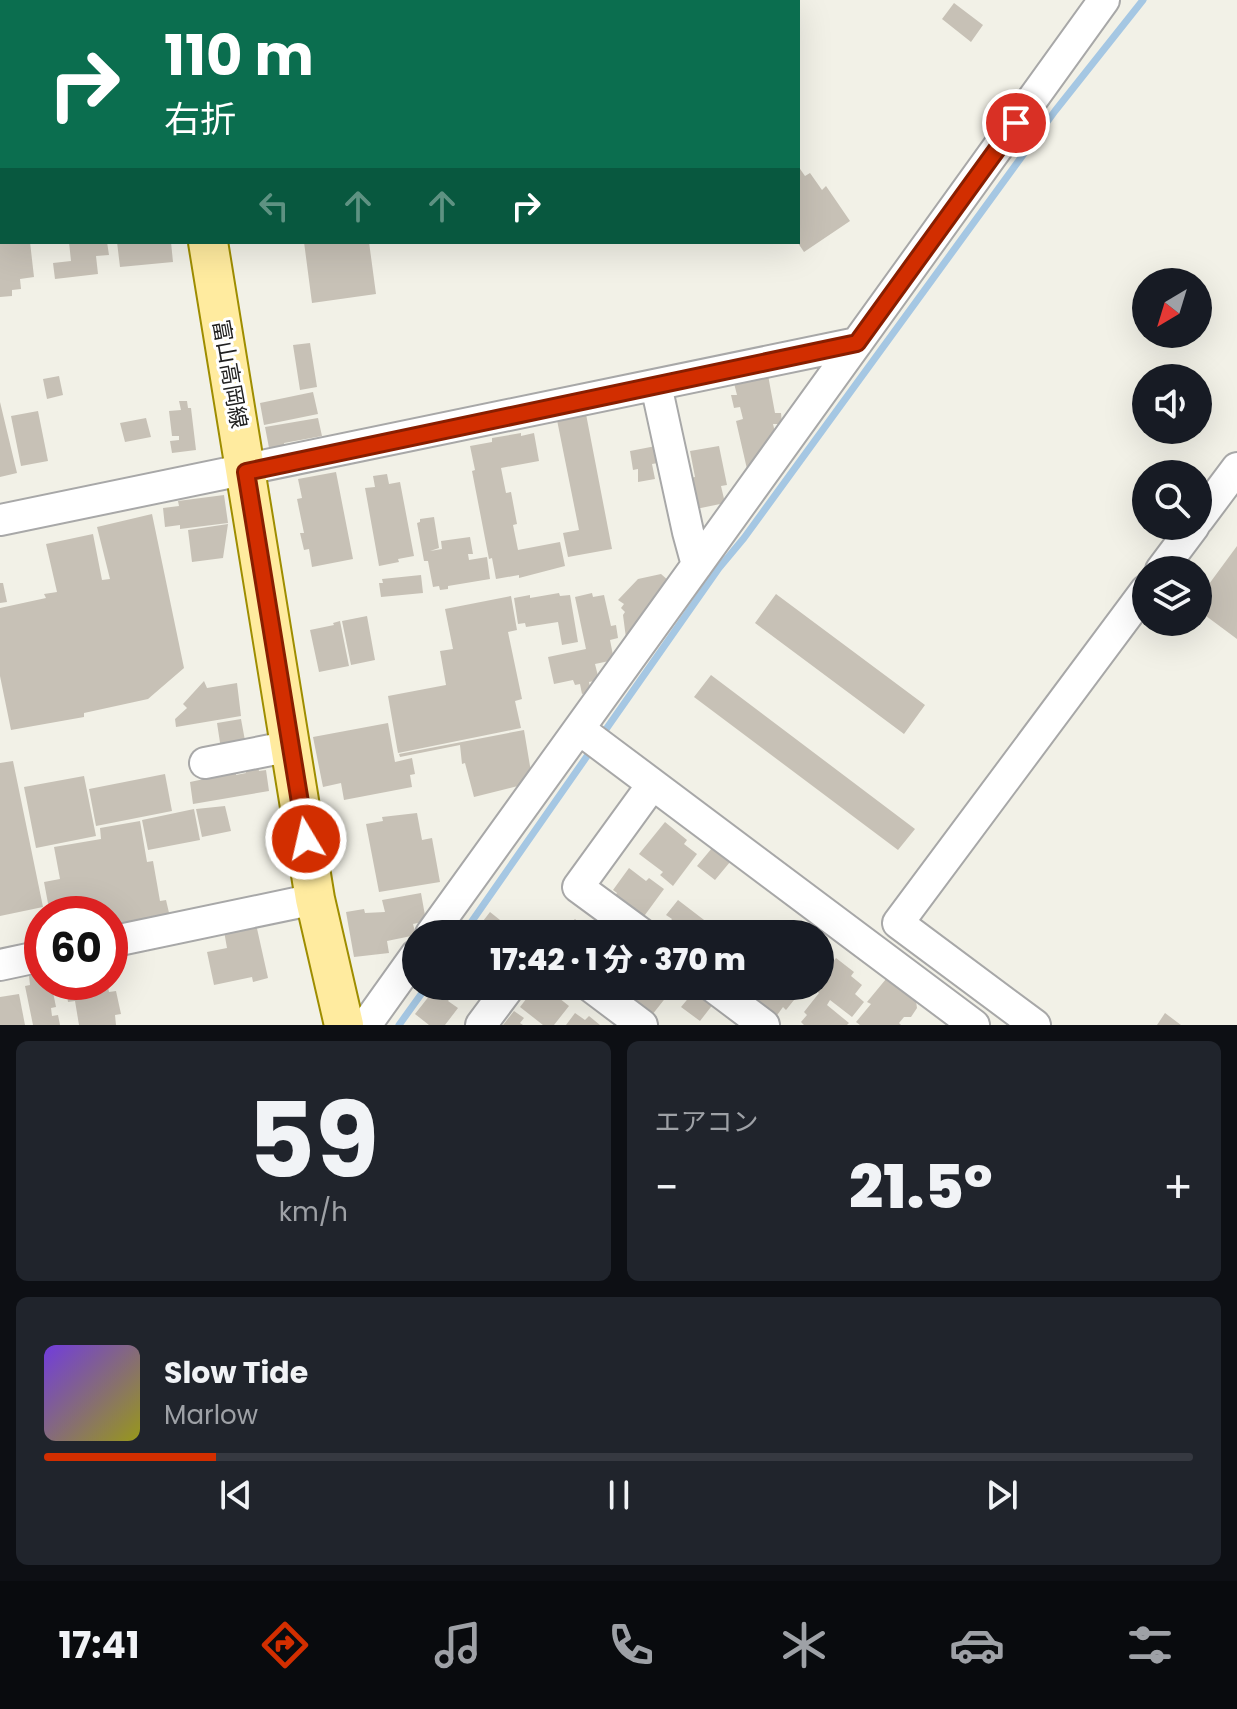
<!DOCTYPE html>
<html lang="ja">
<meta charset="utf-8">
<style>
:root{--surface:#171b24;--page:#20242c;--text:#f1f3f6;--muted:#9ea1a6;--line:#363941;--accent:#d22e00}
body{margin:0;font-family:Poppins,"Noto Sans JP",sans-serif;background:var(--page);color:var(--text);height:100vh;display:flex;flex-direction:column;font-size:30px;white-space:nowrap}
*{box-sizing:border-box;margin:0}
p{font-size:26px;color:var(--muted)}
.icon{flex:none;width:44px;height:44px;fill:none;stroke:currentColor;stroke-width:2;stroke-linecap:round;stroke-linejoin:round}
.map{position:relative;height:1025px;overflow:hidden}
.details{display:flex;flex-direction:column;gap:16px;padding:16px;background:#0d0f14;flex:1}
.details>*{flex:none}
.banner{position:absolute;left:0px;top:0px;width:800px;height:244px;box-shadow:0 8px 32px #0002;background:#0b6e4f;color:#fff;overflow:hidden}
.needle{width:52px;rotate:218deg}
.buttons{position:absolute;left:1132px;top:268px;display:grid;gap:16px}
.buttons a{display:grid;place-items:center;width:80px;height:80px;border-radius:50%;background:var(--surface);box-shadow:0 8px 32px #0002;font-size:40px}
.speed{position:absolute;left:24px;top:896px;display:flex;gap:16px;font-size:40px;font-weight:700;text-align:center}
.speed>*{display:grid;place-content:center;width:104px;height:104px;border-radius:50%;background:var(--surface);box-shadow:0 8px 32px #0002;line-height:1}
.speed .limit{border:12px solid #d22;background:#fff;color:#111}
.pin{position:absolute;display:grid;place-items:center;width:68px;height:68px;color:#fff;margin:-34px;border:4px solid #fff;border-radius:50%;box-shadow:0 2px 8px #0007}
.me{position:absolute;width:88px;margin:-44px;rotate:351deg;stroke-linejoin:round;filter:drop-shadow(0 0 6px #0008)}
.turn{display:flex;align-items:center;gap:28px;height:168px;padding:0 32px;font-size:36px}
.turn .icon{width:104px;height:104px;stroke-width:2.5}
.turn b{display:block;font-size:56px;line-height:68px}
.lanes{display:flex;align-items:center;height:76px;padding:0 32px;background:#0003;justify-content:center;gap:40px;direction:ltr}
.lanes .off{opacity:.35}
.big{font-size:60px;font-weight:800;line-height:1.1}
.details .tile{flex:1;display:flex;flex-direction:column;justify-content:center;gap:12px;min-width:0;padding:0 28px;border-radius:12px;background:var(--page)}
.details .dial{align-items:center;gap:0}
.dial b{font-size:104px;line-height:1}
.song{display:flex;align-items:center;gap:24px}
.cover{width:96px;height:96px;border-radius:12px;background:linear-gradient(135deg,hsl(260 70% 55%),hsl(60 70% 35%))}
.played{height:8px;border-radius:4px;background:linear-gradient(90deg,var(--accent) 15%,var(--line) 15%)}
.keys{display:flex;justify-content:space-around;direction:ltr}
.heat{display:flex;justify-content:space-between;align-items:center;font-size:44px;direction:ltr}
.details .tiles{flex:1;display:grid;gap:16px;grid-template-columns:1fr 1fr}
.tile:last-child{grid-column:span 2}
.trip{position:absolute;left:402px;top:920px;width:432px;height:80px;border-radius:40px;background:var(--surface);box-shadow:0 8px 32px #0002;font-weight:800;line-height:80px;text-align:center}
.tab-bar{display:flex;height:128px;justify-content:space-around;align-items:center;background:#090b0e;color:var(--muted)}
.tab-bar .icon{width:56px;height:56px}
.tab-bar .selected{color:var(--accent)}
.tab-bar b{font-size:36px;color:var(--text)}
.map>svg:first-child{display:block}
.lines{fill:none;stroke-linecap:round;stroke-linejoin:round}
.stream{stroke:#a5c7e3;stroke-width:7}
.building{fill:#c7c1b6}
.minor-casing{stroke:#a8a8a8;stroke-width:34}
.major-casing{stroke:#9e8d00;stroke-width:42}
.minor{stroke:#fff;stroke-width:30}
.major{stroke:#ffeb9f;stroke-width:38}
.route-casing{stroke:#881e00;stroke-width:20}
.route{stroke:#d22e00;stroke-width:14}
.labels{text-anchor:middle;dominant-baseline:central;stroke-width:6;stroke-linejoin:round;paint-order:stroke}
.street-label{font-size:22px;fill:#212121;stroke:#fff}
</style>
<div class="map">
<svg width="1237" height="1025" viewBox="0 0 1237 1025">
<rect width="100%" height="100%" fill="#f2f1e7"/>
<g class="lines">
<path class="stream" d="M602,735L719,568L744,538L1055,111L1143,0
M463,934L592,749
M399,1025L427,986"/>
</g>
<path class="building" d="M954,3L983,25L971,42L942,19Z
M798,166L805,176L810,173L822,190L826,186L850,221L804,252L798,243Z
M0,242H30L34,277L20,279L21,289L12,290V296L0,297Z
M69,242H107L109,255L96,256L98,274L55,279L53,263L71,261Z
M117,242H171L173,262L120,267Z
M304,242H369L376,294L312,303Z
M310,343L317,387L300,390L293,345Z
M768,375L775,413H781L782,424H773L775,432L747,469L736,421L743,419L740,407L734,408L731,395H737L734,383Z
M59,376L63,395L47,399L43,379Z
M313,392L318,414L264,425L260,403Z
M179,401H187L188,408H191L196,450L172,453L170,441L179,440V436H172L169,411L181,410Z
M0,402L17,473L0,477Z
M38,411L48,461L21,466L11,416Z
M586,414L612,549L568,557L563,533L579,530L557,420Z
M146,418L151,437L125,442L120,423Z
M318,418L322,436L284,443L285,451L270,453L265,427Z
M521,433V436L534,433L539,461L501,468L506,493L511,492L517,524L513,525L518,550L560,542L565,566L519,578V575L496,579L492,558L489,559L472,471L475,470L470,446L492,442V438Z
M661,445L664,462L652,464L655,479L638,482V469L633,470L630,451Z
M719,446L727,485L721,486L725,503L696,509L690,478L695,477L690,451Z
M336,472L353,559L312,567L309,549L304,550L300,533H304L297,499L302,498L298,479Z
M387,474L389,484L400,482L414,556L398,559L399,562L379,566L365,488L375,487L373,476Z
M224,495L228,523L180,529V525L165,527L163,508L179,506L178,501Z
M152,514L184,668L148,699L84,713V717L11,730L0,676V608L46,598L44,594L57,592L46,544L93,534L102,580L110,579L97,527Z
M434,517L439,548L430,551L442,549L441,541L470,537L473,554H468L469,560L487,557L490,579L448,586V589L440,590L439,586L433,587L428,561H424L417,523L420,522V519Z
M228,524L223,558L192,562L188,530Z
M1237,546V639L1198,610V599Z
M661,574L669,581L626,638L623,615L625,612L621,608L624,604L618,600L638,579Z
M421,575L423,593L381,597L379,583H383L382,579Z
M0,583H3L7,602L0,603Z
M559,593L560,596L570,595L578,642L562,645L558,622L526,627L525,623L518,624L514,598L530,595V598Z
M592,593L593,597L604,595L611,626L616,625L618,638L610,640L614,660L595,664L599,680L589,682L591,692L582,694L580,684L575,685L573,680L554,684L548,657L586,649L575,597Z
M776,594L925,705L904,734L755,623Z
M511,596L517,630L508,632L522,699L515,701L521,728L398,753L388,696L446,685L440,651L453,649L445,609Z
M367,616L375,660L351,665L342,621Z
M340,621L349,666L319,672L310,630L334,625L333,623Z
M711,675L915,829L898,850L694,697Z
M204,681L207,688L237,683L241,716L176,727L175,719L187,708L183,704Z
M241,719L246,746L221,749L217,723Z
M388,723L395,762L412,758L415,774L410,775L412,787L344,800L341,783L323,787L313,737Z
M524,730L531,772L522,785L474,797L465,763L462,764L460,745L400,757L399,754Z
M13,761L43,907L0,916V763Z
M258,766L259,771L266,770L269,791L193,804L190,782L204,779L203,774L236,769V775L246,773L245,768Z
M165,774L172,811L96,826L89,789Z
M84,776L96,836L36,848L24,787Z
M225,806L231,831L202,837L196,809Z
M194,809L200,840L148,850L142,820Z
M417,813L422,840L432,838L440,882L379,892L366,824L383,821L382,817Z
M140,821L147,862L153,861L160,901L166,900L170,917L110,928V914H50L44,882L60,879L54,847L101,839L100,828Z
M665,822L687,840L684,844L697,854L673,886L660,875L663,872L639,854Z
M712,848L730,862L715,880L697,866Z
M629,868L646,881L649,878L664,889L642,919L614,897L617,893L613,890Z
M421,893L426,921L413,924L416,935L387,941L389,953L354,957L346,912L364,909L365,913L385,912L382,900Z
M678,900L708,923L699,934H666L671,927L667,925L672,919L666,915Z
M490,912L510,928L506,934H473Z
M575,919L587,929L590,926L596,930L594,934L559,933Z
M256,924L268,978L253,982L252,977L214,985L207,952L227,948L224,931Z
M836,958L854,972L851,976L862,985L855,994L864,1002L852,1017L830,1000L827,1005L849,1023L847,1025H804L801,1022L807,1015L804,1012L819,993L813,988L820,986V971L824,974Z
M42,973V982H51L56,1007L51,1008L52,1016L58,1015L60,1025H33L25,986L30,985L29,976Z
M886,979L916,1001L917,1008L911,1017H904L899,1023L901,1025H860L856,1022L871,1004L867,1002Z
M74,982H107L109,992L116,991L121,1014L115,1015L116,1025H79L75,1001L68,1002L65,984Z
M437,986H445L454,994L448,1001L458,1008L445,1025H429L415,1014Z
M454,986H478L480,987L471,999Z
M536,986L553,997L554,994L569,1006L554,1025H543L520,1007Z
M631,986H654L667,996L652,1015L625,994Z
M740,986H799L802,990L786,1010L783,1007L775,1018L738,988Z
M696,989L714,1003L700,1021L681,1007Z
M19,994L25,1025H0V997Z
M514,1011L524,1018L520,1023L523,1025H503Z
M575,1013L585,1020L589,1016L600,1025H566Z
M1165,1013L1181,1025H1157Z"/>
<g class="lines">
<g class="minor-casing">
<path id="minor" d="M2,0V2
M202,2L211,0
M0,220H2
M656,385L688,532L697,565
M0,520L857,343
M1198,520L1237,468
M1161,570L1194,526
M579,729L974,1025
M205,763L271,750L291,749
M431,934L1104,0
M642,934L578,887L652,785
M110,942L315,899
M0,965L42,956
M590,986L642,1025
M712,986L764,1025
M366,1025L416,955
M481,1025L510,986
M1035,1025L898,923L1146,590"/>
</g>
<g class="major-casing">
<path id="major" d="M168,0V2
M208,242L315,899L344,1025"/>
</g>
<use href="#minor" class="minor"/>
<use href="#major" class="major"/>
</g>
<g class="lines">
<g class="route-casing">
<path id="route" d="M306,839L246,472L857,343L1016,123"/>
</g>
<use href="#route" class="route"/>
</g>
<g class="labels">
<g class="street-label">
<text transform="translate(230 374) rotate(80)">富山高岡線</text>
</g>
</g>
</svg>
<div class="buttons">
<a><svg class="needle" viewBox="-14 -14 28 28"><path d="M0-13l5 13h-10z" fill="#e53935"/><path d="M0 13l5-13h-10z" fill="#9ea1a6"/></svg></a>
<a><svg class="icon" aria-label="sound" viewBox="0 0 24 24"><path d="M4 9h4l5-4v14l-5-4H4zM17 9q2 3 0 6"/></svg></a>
<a><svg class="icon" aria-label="search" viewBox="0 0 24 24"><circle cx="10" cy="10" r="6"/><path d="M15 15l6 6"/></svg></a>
<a><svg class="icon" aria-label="layers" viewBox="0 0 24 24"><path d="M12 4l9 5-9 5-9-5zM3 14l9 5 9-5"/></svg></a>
</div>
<div class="speed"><div class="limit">60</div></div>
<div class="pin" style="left:1016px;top:123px;background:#d93025"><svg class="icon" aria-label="arrive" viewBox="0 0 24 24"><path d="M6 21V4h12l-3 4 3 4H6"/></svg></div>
<svg class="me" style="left:306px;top:839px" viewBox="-20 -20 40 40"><circle r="17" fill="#d22e00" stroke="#fff" stroke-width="3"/><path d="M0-11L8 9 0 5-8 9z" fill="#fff"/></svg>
<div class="trip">17:42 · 1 分 · 370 m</div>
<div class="banner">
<div class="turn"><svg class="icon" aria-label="right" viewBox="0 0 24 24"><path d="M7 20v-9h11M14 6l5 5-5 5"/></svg><div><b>110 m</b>右折</div></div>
<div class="lanes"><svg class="icon off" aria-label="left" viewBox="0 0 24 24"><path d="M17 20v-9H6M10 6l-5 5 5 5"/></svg><svg class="icon off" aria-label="ahead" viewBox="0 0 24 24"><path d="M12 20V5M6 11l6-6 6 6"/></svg><svg class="icon off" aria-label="ahead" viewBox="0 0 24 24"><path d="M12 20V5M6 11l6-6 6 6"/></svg><svg class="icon" aria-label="right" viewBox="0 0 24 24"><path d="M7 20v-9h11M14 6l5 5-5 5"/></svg></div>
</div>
</div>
<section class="details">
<div class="tiles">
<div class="tile dial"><b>59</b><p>km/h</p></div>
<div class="tile"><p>エアコン</p>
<div class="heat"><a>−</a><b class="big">21.5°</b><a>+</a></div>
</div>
<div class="tile">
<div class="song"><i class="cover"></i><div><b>Slow Tide</b><p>Marlow</p></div></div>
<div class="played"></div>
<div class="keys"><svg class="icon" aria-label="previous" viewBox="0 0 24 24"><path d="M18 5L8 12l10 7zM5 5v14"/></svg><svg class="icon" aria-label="pause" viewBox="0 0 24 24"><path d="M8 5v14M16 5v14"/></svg><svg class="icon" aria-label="next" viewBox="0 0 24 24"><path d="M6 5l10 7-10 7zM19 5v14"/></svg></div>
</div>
</div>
</section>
<nav class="tab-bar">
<b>17:41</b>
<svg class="icon selected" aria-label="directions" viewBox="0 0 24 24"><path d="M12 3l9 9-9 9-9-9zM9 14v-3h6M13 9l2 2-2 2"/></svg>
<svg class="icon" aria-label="music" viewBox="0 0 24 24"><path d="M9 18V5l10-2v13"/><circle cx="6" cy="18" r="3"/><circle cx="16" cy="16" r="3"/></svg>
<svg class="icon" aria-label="phone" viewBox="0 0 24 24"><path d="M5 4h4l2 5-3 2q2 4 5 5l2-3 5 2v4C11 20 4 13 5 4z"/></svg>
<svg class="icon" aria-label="climate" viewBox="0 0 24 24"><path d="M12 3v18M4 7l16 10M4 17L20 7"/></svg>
<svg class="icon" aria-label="car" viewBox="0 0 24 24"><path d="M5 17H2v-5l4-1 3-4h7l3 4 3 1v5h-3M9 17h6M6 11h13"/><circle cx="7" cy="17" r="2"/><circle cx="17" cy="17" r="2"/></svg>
<svg class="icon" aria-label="filters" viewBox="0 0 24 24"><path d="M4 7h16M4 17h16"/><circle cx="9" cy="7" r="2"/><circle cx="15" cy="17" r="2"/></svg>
</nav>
